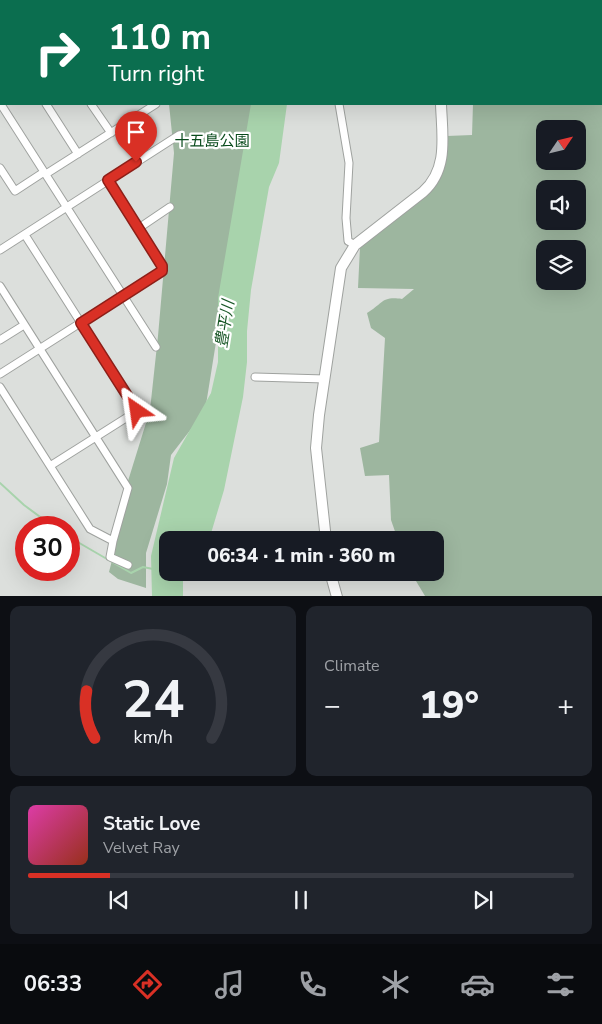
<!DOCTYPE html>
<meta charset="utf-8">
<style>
:root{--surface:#171b24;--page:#20242c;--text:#f1f3f6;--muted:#9ea1a6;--line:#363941;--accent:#d93025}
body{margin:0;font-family:"Nunito Sans","Noto Sans JP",sans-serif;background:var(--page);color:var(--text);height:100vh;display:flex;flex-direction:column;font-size:19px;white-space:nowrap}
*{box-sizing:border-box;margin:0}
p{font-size:16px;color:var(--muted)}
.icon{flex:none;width:28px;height:28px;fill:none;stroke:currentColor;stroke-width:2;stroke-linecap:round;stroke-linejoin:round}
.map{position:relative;height:596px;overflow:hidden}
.side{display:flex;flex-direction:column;gap:10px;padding:10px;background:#0d0f14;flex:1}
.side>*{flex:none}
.hud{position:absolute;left:0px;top:0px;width:602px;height:105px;box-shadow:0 5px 20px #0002;background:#0b6e4f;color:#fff;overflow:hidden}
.needle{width:32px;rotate:55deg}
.controls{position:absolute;left:536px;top:120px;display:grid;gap:10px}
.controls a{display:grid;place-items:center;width:50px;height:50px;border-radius:10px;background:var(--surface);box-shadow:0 5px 20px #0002;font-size:25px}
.speed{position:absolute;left:15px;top:516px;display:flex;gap:10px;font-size:25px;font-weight:700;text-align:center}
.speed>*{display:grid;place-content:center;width:65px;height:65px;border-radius:50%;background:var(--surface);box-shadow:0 5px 20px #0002;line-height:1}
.speed .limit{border:8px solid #d22;background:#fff;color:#111}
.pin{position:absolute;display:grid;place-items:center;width:42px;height:42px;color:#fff;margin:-51px -21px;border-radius:50% 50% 50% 0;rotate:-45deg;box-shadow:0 0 5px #0007}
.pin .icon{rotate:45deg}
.me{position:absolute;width:55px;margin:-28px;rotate:328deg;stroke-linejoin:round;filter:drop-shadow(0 0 4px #0008)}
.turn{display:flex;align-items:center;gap:18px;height:105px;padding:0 25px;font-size:22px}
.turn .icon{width:65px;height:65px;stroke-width:2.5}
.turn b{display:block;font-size:35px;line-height:42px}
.big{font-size:38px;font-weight:800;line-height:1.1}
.side .card{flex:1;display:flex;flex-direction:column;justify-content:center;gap:8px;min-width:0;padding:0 18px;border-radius:10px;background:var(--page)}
.side .dial{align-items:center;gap:0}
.dial svg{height:130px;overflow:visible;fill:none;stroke:var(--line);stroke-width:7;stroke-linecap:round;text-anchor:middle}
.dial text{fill:var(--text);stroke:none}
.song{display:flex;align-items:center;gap:15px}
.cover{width:60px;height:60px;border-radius:8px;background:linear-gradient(135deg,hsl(320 70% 55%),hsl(10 70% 35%))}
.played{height:5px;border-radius:2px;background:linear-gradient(90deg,var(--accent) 15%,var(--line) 15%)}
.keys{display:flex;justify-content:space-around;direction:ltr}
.heat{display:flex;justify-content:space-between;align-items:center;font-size:28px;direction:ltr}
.side .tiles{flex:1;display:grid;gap:10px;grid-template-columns:1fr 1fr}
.card:last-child{grid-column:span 2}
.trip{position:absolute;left:159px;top:531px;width:285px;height:50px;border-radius:10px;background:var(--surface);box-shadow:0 5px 20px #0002;font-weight:800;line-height:50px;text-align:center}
.menu{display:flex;height:80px;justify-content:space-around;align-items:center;background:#090b0e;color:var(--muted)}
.menu .icon{width:35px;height:35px}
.menu .active{color:var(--accent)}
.menu b{font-size:22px;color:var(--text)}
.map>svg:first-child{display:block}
.green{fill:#9db69f;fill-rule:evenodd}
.water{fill:#a8d3ac}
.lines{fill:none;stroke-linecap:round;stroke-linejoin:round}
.stream{stroke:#a8d3ac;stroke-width:2}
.street-casing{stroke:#9fa29f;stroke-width:9}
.secondary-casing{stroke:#9fa29f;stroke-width:12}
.street{stroke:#fff;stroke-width:7}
.secondary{stroke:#fff;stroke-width:10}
.route-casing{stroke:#8d1f18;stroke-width:12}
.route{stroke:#d93025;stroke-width:9}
.labels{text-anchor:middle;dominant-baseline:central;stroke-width:4.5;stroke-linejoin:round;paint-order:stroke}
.park-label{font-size:15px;fill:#094b1c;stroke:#fff}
.water-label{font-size:16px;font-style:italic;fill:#1a5828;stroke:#fff}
</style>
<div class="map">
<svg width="602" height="597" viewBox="0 0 602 597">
<rect width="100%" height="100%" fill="#dcdfdc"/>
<path class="green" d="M487,0H602V596H425L416,581L410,579L409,573L435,572V540H398L391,520L389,475L365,476L360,448L379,442L385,338L371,328L367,313C383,304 381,296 402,299L414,289L358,288L360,247L426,196L443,172L447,136L472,135L473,104H601V1ZM545,129H578V161H545ZM545,189H578V221H545ZM545,249H578V281H545Z
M169,104H254L205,411L171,455L167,484L146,553V588L118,579L109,572L129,495L128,481L150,410L158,336L174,153Z"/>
<path class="water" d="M251,104H287L279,163L269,187L251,290L247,331V362L243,397L224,490L209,540H168V572L183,573V596H152L151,556L174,458L211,393L218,362V298Z"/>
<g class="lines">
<path class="stream" d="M303,1V0
M0,483L24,505L55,528
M69,537L131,573L143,567L153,569"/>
<g class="street-casing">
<path id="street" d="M25,0L26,1
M92,0L93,1
M103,0L104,1
M159,0V1
M340,0V1
M72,1L74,0
M0,32L1,34
M0,85H1
M0,103L156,347
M46,104L78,154
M91,104L111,133
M339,104L349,163L346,218L348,241L355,245
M0,168L15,191L44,172
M46,174L156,104
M139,228L170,207
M25,235L137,411L50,466
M0,250L179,135
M0,286L128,488L113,541L90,529L0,387
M0,340L24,325
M0,374L162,271V266L108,181
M255,377L325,379
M113,541L110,557L128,565"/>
</g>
<g class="secondary-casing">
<path id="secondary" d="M437,0V1
M326,540L316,448L319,415L341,268L355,245L423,192C449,169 442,135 441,104
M330,572L337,597"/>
</g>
<use href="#street" class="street"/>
<use href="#secondary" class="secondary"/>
</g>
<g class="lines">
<g class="route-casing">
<path id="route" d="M136,162L108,180L162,266V271L81,323L137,411"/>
</g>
<use href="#route" class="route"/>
</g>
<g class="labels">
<g class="park-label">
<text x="212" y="141">十五島公園</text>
</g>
<g class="water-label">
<text transform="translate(225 324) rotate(-81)">豊平川</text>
</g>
</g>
</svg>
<div class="controls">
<a><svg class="needle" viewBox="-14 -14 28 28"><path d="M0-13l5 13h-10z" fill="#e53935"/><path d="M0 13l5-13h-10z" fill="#9ea1a6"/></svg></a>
<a><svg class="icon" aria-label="sound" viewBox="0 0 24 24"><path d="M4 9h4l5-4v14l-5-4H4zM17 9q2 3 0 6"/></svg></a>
<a><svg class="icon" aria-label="layers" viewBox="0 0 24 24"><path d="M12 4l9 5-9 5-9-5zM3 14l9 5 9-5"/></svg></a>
</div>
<div class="speed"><div class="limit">30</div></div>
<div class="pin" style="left:136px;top:162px;background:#d93025"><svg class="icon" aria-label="arrive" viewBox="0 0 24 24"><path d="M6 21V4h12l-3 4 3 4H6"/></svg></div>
<svg class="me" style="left:137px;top:411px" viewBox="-20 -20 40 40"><path d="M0-17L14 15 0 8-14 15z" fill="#d93025" stroke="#fff" stroke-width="4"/></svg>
<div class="trip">06:34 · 1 min · 360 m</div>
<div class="hud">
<div class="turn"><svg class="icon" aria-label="right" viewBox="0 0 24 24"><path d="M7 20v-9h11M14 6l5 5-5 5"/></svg><div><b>110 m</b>Turn right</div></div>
</div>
</div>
<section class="side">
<div class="tiles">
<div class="card dial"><svg viewBox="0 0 100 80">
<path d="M14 69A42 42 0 1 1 86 69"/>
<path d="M14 69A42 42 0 0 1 9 40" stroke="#d93025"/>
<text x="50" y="56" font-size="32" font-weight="700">24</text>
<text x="50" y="72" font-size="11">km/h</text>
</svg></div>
<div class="card"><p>Climate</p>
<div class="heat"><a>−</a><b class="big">19°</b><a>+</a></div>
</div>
<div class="card">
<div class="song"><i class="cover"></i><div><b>Static Love</b><p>Velvet Ray</p></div></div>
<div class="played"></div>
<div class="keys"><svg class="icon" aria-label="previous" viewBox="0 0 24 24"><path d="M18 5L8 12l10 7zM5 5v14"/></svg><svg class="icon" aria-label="pause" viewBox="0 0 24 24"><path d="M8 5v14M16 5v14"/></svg><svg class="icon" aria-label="next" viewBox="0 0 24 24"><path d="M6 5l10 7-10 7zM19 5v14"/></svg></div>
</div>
</div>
</section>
<nav class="menu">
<b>06:33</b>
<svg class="icon active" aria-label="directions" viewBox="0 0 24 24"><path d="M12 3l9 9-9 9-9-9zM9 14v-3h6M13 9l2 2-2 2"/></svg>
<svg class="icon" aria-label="music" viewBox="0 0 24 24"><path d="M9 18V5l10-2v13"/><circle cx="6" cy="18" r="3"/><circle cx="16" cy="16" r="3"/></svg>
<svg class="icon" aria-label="phone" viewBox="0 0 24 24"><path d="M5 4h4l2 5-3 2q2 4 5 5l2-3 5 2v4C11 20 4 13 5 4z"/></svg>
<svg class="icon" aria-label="climate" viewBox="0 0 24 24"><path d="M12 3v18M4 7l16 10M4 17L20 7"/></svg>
<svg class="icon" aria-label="car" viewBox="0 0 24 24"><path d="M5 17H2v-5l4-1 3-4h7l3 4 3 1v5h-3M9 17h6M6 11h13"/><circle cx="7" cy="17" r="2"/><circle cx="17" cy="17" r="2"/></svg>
<svg class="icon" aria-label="filters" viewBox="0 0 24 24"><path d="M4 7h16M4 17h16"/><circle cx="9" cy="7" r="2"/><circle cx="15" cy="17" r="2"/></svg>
</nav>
